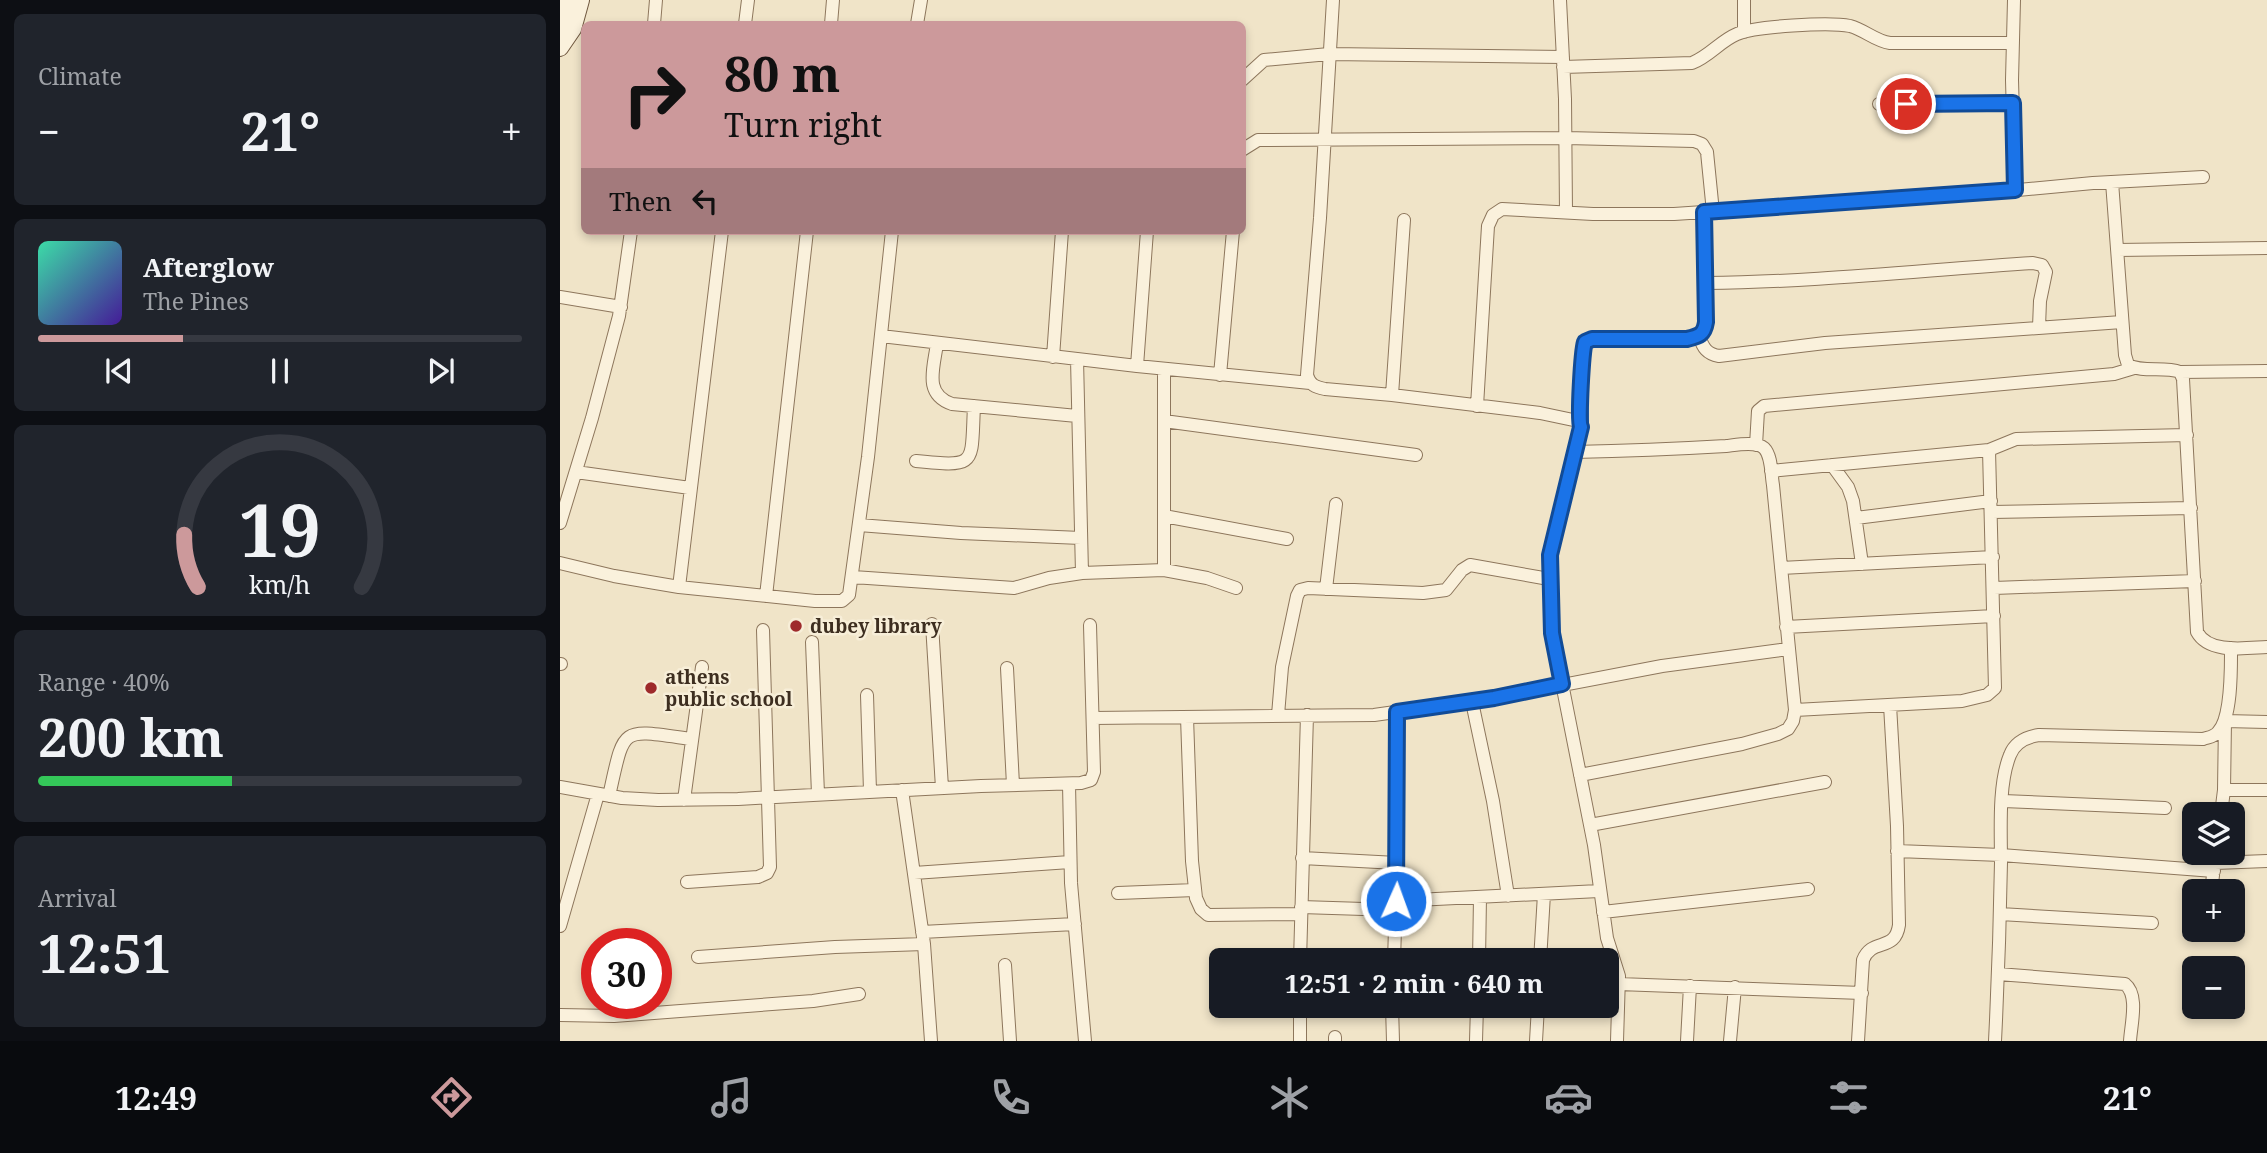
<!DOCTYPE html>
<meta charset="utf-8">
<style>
:root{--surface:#171b24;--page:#20242c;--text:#f1f3f6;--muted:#9ea1a6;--line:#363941;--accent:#cc999b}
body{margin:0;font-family:"Noto Serif",serif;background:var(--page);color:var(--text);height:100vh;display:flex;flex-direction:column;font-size:26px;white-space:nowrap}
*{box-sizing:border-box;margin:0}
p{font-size:23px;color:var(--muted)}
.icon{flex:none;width:38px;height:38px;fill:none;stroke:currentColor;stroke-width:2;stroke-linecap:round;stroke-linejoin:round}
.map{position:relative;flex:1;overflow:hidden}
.drawer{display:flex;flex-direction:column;gap:14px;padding:14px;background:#0d0f14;width:560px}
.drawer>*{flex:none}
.guide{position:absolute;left:21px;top:21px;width:665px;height:214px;border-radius:10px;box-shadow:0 4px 10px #0003;background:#cc999b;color:#111;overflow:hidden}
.tools{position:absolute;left:1622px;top:802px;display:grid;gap:14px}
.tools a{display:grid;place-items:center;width:63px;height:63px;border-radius:10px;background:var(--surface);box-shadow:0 4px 10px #0003;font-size:35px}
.speed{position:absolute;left:21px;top:928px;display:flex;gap:14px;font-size:35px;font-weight:700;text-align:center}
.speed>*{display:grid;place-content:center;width:91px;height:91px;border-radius:50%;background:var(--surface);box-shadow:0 4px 10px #0003;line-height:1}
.speed .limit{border:10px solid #d22;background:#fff;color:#111}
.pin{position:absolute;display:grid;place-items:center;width:60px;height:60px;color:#fff;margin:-30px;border:4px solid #fff;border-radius:50%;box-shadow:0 2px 7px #0007}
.me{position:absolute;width:77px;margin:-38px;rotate:2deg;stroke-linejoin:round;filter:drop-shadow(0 0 5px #0008)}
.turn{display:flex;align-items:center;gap:24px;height:147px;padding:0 28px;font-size:32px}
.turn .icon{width:91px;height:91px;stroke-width:2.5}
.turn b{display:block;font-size:49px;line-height:60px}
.then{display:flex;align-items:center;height:66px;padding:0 28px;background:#0003;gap:14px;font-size:26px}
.big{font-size:52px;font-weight:700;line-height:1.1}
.drawer .tile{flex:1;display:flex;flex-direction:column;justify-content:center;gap:10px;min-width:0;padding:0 24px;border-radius:10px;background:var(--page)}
.drawer .dial{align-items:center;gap:0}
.dial svg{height:182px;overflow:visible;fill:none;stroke:var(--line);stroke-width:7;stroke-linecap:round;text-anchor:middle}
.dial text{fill:var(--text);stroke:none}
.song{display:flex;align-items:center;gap:21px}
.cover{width:84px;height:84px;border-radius:10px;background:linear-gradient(135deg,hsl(160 70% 55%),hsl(260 70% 35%))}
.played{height:7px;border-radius:4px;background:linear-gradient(90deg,var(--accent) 30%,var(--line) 30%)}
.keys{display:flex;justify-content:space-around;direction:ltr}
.heat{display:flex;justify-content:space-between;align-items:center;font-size:38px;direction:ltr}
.charge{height:10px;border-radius:5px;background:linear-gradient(90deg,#34c759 40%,var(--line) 0)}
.trip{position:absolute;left:649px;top:948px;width:410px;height:70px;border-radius:10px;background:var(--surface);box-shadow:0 4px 10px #0003;font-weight:700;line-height:70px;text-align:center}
.dock{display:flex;height:112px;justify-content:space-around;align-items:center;background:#090b0e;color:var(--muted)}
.dock .icon{width:49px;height:49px}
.dock .on{color:var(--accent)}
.dock b{font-size:32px;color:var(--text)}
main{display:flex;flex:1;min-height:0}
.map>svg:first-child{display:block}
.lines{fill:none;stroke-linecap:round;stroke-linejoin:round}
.street-casing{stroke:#8d765c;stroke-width:14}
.secondary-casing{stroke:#6f573f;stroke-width:18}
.street{stroke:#faf1dc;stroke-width:12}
.secondary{stroke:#faf1dc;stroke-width:16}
.route-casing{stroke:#114b97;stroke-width:18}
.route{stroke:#1a73e8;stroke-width:12}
.poi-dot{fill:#9e2a2b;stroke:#f7eed8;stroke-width:2.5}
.labels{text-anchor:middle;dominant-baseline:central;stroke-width:5;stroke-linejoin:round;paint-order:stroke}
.poi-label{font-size:19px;font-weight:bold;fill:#3d2e20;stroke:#f7eed8;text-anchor:start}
</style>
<main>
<section class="drawer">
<div class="tile"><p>Climate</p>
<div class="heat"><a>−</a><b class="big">21°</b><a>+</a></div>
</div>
<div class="tile">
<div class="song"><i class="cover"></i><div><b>Afterglow</b><p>The Pines</p></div></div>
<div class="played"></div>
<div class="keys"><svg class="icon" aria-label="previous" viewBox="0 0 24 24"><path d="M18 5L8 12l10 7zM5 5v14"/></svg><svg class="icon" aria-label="pause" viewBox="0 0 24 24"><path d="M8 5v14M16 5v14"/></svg><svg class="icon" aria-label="next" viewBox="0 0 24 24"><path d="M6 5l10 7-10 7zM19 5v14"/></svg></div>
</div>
<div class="tile dial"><svg viewBox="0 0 100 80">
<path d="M14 69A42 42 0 1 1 86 69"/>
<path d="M14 69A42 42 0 0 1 8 46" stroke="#cc999b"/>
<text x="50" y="56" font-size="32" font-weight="700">19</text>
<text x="50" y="72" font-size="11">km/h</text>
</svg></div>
<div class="tile"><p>Range · 40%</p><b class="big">200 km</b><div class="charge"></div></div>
<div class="tile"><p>Arrival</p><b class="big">12:51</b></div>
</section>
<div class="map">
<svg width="1707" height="1041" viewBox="0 0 1707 1041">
<rect width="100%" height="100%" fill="#f0e4c8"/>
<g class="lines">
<g class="street-casing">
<path id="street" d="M773,0L760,218L747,375C750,385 755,387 765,389L832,395L980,413L1018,421L1021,427L991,555L992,633L1034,845L1047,938L1059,976L1057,1041
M1000,0L1005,99L1006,212
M1454,0L1452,80L1455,190
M94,24L96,0
M185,24L188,0
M271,24L273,0
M357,24L361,0
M1184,32V0
M1003,67L1132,63C1150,56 1160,41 1177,34C1195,26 1270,22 1290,26C1305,30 1315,41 1330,43H1453
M682,80L704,60L769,54L1003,57
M1319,104L1453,103
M682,150L698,140L1006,138L1134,141L1142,144L1147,152L1153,212
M1552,182L1565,355L1568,365C1583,373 1604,366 1620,372L1623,379L1637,632C1649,654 1685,648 1707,647
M1557,250L1707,248
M1146,283C1255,282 1364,270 1473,263L1482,265L1486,272L1480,301L1479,327
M0,297L61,307
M321,336L577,366L750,383
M1139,336C1143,348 1147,354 1159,356L1265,343L1562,322
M377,343C374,368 363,394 392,404L517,416
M493,357L502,231
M517,359L522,573
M577,366L587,231
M604,369V570
M1620,372L1707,371
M660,375L673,231
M832,395L844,220
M917,406L928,226L933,215L942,209L1033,214H1114L1426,193L1533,183L1643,177
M604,421L856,455
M1018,421L1022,393V352L1025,343L1032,339H1127C1139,336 1144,335 1146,322L1144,212
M1196,445L1198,411L1204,406L1554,374L1574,368
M1014,452C1065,451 1115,449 1166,446C1176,445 1196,441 1204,448C1212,456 1211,474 1213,485L1235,710L1233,721L1228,729L1218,734L1182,744L1020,775
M356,461C418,467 411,466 414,406
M1272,465L1288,487L1293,501L1302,564
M1211,471L1429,450L1456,439L1627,435
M16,472L130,488
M1432,512L1631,508
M604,516L727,539
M1296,518L1431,501
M0,523L32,418L59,316L71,231
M299,525L401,533L521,538
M0,563L54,576L119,587L255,601H282L289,595L308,457L332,231
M1221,568L1433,557
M293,577L454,588L489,578L522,573L604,570L647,578L676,588
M119,587L162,231
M1434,588L1635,581
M766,589L776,504
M206,596L247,231
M372,624L382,788
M1226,627L1434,616
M252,642L258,794
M0,664H1
M447,668L453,785
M307,695L310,791
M912,702L933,801L948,896
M1235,710L1402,701L1427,695L1435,688L1429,450
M718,715L722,667L737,596L740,590L748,588L863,593L886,590L902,570L910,565L989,579
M627,717L632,861L636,898L641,909L648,915L741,914
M533,718L814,715L934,698L1102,666L1228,649
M509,784L511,883L525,1041
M0,787L62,798L98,800L178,799L421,786L521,783L531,780L534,772L530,625
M342,790L364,944L371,1041
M1664,790H1707
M49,796C65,725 59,729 131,739
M124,800L142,667
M1443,801L1605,808
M1661,814L1664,790L1665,721L1707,722
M1030,825L1265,782
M1337,851L1441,855L1654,871
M742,858L837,863
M1655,863L1707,861
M354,873L510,862
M127,882L198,877L207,873L210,867L203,630
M1651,891L1656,852
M558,893L635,890
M836,901L1039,891
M741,907L835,910
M1043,912L1248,889
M1440,914L1592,923
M0,926L38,794
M362,932L515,924
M138,957L275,947L364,944
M740,961L747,715
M834,961L837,863V712
M919,961L920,897
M980,961L984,894
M445,965L450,1041
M1438,974L1565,984C1579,995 1571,1024 1570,1041
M1059,984L1302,993
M740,1006V1041
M832,1006L833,1041
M0,1015L54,1016L253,1001L299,994
M775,1037V1041
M916,1041L917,1006
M976,1041L978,1006
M1127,1041L1130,986
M1170,1041L1175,987
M1298,1041L1303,960C1312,937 1335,953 1339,925L1337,826L1330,705
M1435,1041C1438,981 1440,922 1441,862C1441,831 1438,784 1450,755C1455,742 1466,737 1479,735L1643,739C1649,737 1654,737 1658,732C1672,718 1671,667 1671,648"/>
</g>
<g class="secondary-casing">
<path id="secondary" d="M0,47V22L8,0
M0,48L13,29L21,0"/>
</g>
<use href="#street" class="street"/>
<use href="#secondary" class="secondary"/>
</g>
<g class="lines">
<g class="route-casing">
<path id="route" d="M836,901L837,712L934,698L1002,684L992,633L990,555L1021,427C1018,421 1022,351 1025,342L1032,339H1127C1139,336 1144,335 1146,322L1144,212L1455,190L1453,103L1346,104"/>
</g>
<use href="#route" class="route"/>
</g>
<g class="poi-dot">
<circle cx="236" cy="626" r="7"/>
<circle cx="91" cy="688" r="7"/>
</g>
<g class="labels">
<g class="poi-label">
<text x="250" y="626">dubey library</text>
<text x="105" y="677">athens<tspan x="105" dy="22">public school</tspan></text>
</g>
</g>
</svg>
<div class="tools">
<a><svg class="icon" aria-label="layers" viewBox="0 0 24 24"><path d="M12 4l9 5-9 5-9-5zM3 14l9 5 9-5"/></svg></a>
<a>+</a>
<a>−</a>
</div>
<div class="speed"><div class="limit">30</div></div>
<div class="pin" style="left:1346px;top:104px;background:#d93025"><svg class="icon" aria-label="arrive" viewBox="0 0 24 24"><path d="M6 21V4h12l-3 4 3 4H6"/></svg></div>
<svg class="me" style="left:836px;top:901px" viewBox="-20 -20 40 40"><circle r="17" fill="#1a73e8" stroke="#fff" stroke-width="3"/><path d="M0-11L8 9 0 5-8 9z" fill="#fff"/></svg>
<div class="trip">12:51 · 2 min · 640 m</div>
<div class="guide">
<div class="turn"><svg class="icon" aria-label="right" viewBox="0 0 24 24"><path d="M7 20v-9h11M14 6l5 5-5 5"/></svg><div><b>80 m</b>Turn right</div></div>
<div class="then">Then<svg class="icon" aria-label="left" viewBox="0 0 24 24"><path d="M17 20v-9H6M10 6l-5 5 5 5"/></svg></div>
</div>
</div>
</main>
<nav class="dock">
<b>12:49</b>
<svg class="icon on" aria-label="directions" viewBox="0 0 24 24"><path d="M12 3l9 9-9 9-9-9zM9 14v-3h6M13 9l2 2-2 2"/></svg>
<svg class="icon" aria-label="music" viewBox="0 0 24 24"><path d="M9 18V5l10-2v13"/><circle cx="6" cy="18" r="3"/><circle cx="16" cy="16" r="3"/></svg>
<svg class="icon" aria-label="phone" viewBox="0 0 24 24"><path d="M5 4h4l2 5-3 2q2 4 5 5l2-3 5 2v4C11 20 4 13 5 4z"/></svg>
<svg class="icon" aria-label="climate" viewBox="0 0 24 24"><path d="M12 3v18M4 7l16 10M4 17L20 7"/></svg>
<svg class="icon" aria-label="car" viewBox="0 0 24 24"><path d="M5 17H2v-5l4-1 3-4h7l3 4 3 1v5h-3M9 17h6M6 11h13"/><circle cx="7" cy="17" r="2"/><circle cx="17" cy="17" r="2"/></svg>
<svg class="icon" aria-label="filters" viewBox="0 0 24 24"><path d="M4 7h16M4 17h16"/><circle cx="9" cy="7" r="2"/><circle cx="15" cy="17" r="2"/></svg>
<b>21°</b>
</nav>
